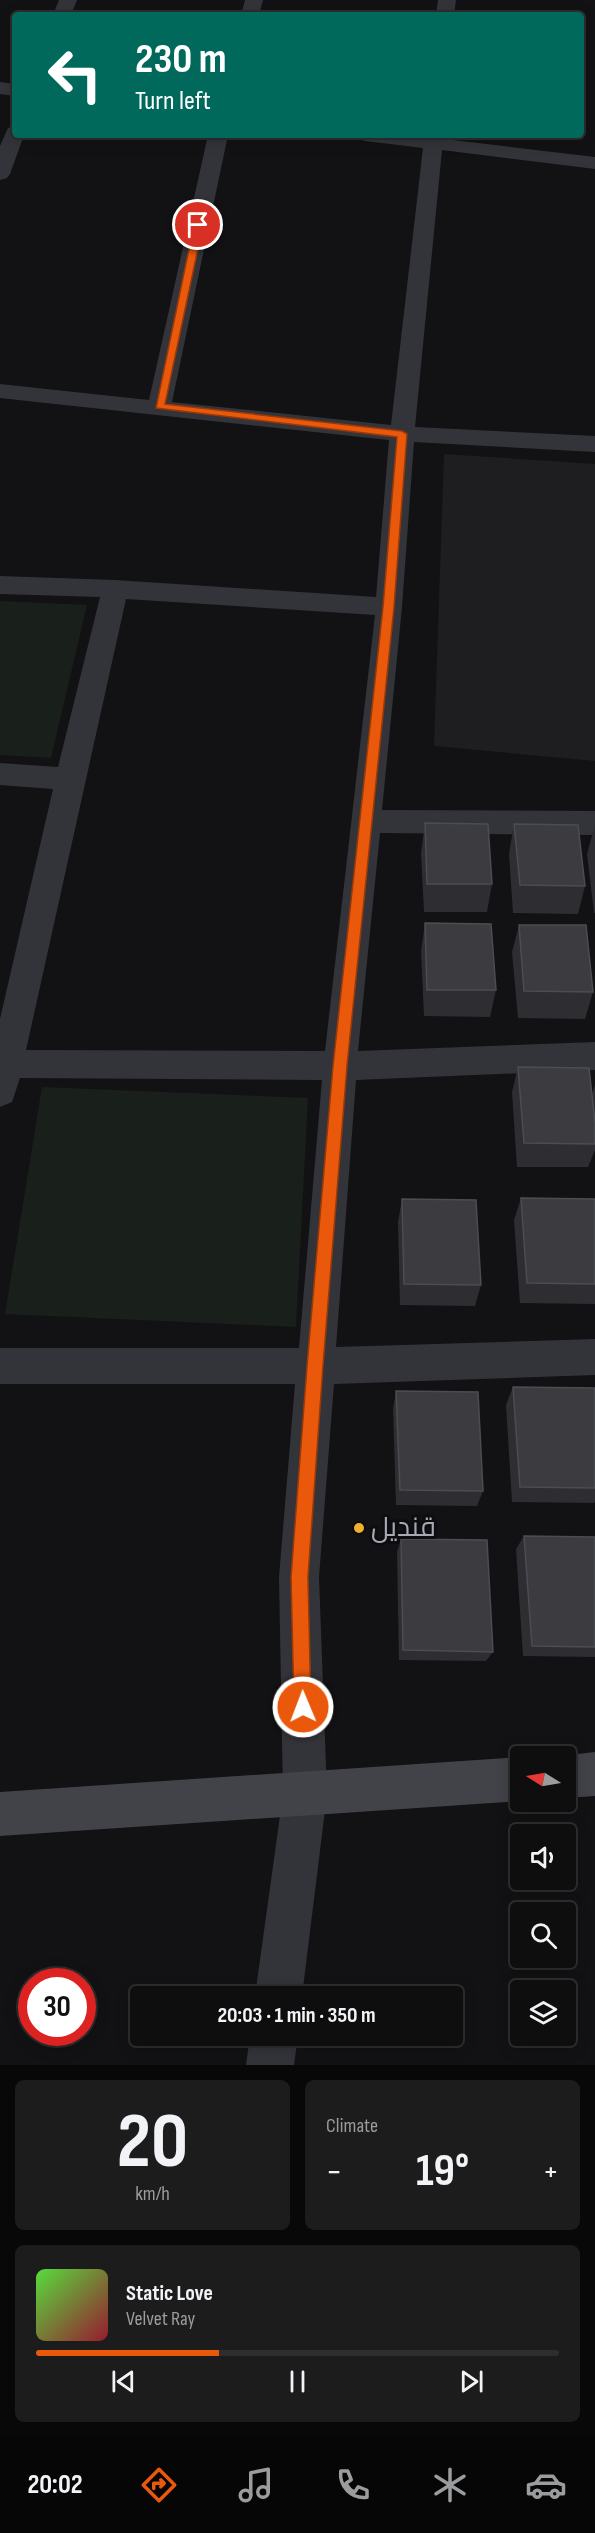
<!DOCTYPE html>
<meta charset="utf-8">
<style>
:root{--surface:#0e0e0f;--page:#1c1c1d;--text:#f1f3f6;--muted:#9b9c9e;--line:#2e2e2f;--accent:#ea580c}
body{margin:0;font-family:"Sofia Sans Condensed",Cairo,sans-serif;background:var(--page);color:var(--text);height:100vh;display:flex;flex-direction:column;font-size:22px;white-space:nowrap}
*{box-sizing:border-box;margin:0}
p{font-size:20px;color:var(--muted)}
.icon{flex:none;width:33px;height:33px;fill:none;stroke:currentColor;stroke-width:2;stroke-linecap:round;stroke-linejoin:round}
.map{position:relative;height:2065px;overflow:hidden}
.sheet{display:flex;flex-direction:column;gap:15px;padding:15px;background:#080808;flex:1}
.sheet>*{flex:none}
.hud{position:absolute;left:12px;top:12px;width:572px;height:126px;border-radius:6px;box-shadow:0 3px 15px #0003,0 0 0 2px var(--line);background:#00695c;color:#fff;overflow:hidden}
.needle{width:39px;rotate:281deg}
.fabs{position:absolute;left:510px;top:1746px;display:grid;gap:12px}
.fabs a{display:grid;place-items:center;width:66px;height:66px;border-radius:6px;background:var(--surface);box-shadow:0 3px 15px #0003,0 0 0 2px var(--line);font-size:30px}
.speed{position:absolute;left:18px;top:1968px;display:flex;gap:12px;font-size:30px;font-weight:700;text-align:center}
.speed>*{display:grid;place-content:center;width:78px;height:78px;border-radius:50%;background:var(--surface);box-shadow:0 3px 15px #0003,0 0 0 2px var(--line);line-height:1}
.speed .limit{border:9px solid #d22;background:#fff;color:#111}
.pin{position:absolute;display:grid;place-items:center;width:51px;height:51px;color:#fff;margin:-26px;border:3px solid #fff;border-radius:50%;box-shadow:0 2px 6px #0007}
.me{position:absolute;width:66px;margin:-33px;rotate:359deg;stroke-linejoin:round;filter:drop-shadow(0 0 4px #0008)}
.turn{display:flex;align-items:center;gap:21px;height:126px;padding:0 24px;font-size:27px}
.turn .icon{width:78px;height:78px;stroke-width:2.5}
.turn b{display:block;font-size:42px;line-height:51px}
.big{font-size:45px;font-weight:700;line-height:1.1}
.sheet .widget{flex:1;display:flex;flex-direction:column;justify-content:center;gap:9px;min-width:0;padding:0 21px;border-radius:9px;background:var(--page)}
.sheet .dial{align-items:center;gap:0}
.dial b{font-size:78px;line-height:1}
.song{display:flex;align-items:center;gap:18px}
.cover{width:72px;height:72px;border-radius:9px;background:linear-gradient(135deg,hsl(110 70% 55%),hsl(350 70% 35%))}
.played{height:6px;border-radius:3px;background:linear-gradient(90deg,var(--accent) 35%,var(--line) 35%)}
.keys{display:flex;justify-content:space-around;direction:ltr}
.heat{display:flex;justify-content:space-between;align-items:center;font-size:33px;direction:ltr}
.sheet .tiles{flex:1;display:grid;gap:15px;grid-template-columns:1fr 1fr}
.widget:last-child{grid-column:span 2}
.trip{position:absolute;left:130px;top:1986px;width:333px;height:60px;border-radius:6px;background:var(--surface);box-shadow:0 3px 15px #0003,0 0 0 2px var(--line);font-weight:700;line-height:60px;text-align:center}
.menu{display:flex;height:96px;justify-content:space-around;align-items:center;background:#060606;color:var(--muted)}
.menu .icon{width:42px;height:42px}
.menu .on{color:var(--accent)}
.menu b{font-size:27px;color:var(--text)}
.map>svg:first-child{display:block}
.built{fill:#1e1e21}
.green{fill:#191f1a}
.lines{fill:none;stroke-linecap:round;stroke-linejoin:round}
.street{fill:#333439;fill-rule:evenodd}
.secondary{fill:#414349;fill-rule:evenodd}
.wall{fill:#2e2e32}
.building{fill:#3b3b40;stroke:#4b4d52;stroke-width:1.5}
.route{fill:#ea580c;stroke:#983908;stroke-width:1.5}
.poi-dot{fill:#efaf2f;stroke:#0d0d0f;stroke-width:2}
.labels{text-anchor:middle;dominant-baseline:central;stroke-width:6;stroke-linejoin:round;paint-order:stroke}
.near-poi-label{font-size:27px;fill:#a4a9b4;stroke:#0d0d0f;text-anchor:start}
</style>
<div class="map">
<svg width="595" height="2065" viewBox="0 0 595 2065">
<rect width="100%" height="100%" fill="#121214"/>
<path class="built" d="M444,454L595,464V761L434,746Z"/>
<path class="green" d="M0,601L87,605L51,758L0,755Z
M42,1087L308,1098L296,1327L5,1314Z"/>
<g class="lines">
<path class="street" d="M59,0H77L71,15H53Z
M245,0H263L259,15H241Z
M438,0H456L454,15H436Z
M0,82L15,84V96L0,94Z
M15,126V135H24L10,174L7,178L0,180V146L8,128Z
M208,135H228L172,402L391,425L423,148L365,141L358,139L355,135H444V139L595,157V169L442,150L415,427L595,436V452L414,442L402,607L382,810L595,811V835L380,833L358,1051L595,1042V1070L356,1080L336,1347L595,1339V1375L334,1384L319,1577L327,1794L302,1996H255L283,1794L279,1577L295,1384H0V1348H299L322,1080L20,1078L12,1102L0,1107V1019L53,789L0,785V763L58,767L100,597L0,594V576L115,580L376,597L389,440L0,398V384L149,400ZM126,599L375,615L325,1051L26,1050Z
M250,2036H298L294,2065H246Z"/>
<path class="secondary" d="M595,1752V1796L566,1798V1756H560Z
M520,1757V1801L0,1836V1792Z"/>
</g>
<path class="wall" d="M425,823L492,884L487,912H424L421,853Z
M514,824L585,886L578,914L513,913L509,854Z
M595,825V913H594L587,854Z
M425,923L496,990L490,1017L424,1016L421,951Z
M519,925L593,992L585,1019L518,1018L512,952Z
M518,1067L595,1123V1150L588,1167H517L512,1092Z
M595,1085V1123L592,1094Z
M521,1198L595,1199V1304L520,1303L514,1220Z
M402,1199L481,1285L475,1306L400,1305L398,1222Z
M513,1387L595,1388V1501L594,1503L512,1502L506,1405Z
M396,1391L483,1491L477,1506L396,1505L393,1409Z
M524,1536L595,1537V1657L523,1656L516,1549Z
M401,1539L493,1652L486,1661L399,1660L397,1552Z"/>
<path class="building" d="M425,823L488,824L492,884H427Z
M514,824L578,825L585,886L520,885Z
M425,923L491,924L496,990H427Z
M519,925H586L593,992L524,991Z
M518,1067L589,1068L595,1123V1144L524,1143Z
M521,1198L595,1199V1284L527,1283Z
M402,1199L476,1200L481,1285L404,1284Z
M513,1387L595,1388V1488L520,1487Z
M396,1391L478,1392L483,1491L400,1490Z
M524,1536L595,1537V1647L532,1646Z
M401,1539L487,1540L493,1652L403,1650Z"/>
<path class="route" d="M198,223L203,225L165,404L402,431L407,434L394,607L347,1066L323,1366L308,1577L311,1707L309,1713L303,1716L296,1713L294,1707L291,1577L307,1366L333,1066L383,607L397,437L156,408L194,225Z"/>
<circle class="poi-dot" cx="359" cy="1528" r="6"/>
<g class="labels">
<g class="near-poi-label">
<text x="371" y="1528">قنديل</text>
</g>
</g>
</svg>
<div class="fabs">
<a><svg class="needle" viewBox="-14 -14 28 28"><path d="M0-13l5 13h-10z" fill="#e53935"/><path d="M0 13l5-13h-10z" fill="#9b9c9e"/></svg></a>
<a><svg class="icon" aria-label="sound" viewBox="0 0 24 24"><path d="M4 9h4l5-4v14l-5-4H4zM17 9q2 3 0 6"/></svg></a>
<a><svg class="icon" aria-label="search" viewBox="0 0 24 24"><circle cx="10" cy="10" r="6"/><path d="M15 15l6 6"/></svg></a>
<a><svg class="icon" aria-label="layers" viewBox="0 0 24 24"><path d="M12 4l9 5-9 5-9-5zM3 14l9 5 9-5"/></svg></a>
</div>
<div class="speed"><div class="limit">30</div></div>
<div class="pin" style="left:198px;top:225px;background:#d93025"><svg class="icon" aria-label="arrive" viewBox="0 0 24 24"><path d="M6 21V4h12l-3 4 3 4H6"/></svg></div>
<svg class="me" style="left:303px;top:1707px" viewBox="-20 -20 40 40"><circle r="17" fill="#ea580c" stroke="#fff" stroke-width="3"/><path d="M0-11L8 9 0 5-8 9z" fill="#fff"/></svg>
<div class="trip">20:03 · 1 min · 350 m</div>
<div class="hud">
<div class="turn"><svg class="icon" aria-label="left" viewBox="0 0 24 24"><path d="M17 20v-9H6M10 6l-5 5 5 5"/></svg><div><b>230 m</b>Turn left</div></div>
</div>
</div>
<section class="sheet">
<div class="tiles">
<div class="widget dial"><b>20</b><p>km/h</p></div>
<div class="widget"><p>Climate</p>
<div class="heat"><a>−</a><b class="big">19°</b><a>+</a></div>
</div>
<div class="widget">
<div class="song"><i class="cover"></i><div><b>Static Love</b><p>Velvet Ray</p></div></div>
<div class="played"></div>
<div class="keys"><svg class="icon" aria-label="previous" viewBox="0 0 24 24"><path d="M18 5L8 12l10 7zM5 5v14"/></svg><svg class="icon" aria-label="pause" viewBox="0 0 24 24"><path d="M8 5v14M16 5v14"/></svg><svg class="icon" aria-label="next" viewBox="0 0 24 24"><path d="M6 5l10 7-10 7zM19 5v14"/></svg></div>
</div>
</div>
</section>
<nav class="menu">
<b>20:02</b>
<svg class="icon on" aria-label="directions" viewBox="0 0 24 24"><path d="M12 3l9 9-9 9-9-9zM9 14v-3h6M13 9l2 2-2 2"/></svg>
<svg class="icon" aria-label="music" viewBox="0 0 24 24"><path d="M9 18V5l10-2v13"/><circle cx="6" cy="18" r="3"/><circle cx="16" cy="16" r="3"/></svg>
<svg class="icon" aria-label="phone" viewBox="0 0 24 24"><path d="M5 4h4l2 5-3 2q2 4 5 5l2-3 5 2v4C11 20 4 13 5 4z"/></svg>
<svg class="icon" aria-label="climate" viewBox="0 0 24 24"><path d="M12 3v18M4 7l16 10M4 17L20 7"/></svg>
<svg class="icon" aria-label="car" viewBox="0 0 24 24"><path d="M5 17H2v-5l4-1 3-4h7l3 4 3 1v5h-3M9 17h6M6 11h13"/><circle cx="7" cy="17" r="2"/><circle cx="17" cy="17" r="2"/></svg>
</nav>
